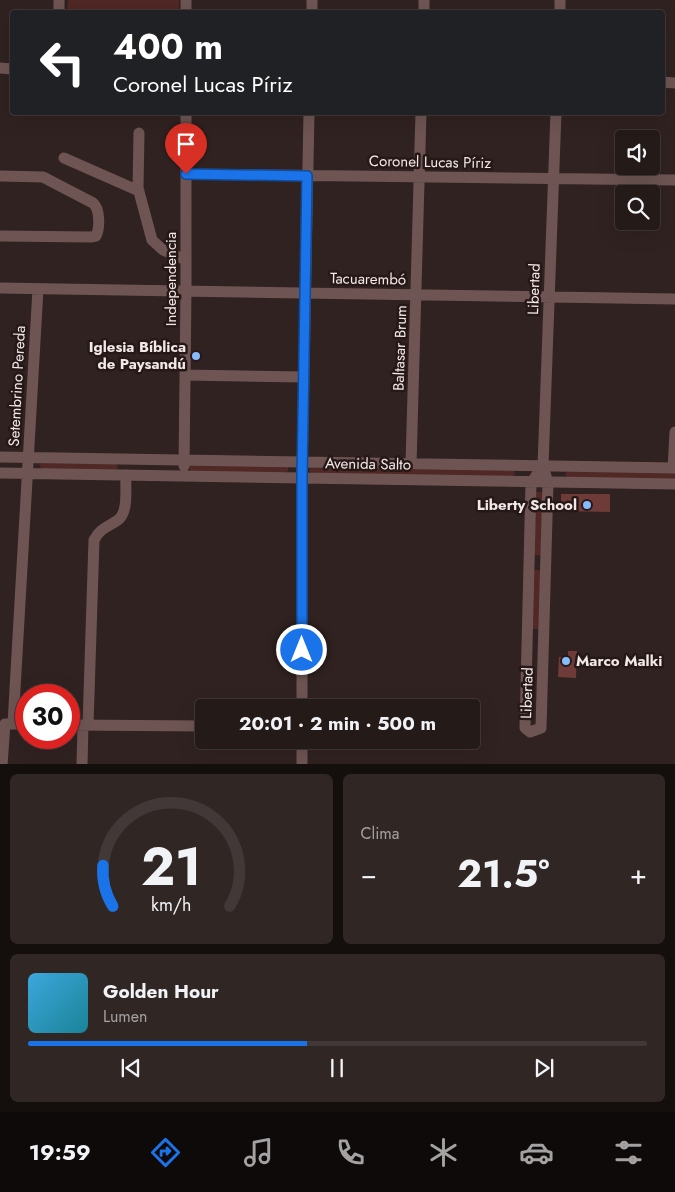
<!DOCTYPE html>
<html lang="es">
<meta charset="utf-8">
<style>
:root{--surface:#241a18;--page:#302725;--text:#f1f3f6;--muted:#a3a1a2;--line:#413837;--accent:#1a73e8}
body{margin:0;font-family:Jost,sans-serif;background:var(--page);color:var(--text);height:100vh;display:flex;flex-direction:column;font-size:19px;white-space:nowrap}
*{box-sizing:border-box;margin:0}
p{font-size:16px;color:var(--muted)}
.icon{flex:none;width:28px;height:28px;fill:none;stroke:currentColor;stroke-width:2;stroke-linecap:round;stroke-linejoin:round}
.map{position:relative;height:764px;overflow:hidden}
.panel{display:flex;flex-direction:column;gap:10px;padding:10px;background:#140e0d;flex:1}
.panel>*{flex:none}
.banner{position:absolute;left:10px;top:10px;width:655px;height:105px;border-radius:5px;box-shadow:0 5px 20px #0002,0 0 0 1px var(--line);background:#202124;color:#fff;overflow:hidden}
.controls{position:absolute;left:615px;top:130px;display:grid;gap:10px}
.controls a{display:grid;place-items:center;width:45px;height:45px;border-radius:5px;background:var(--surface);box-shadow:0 5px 20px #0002,0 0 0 1px var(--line);font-size:25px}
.speed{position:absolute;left:15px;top:684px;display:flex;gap:10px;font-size:25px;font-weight:700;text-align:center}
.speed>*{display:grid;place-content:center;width:65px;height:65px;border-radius:50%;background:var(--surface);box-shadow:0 5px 20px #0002,0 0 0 1px var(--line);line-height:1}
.speed .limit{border:8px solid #d22;background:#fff;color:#111}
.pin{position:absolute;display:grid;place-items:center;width:42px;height:42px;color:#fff;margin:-51px -21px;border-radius:50% 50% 50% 0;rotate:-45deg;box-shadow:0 0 5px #0007}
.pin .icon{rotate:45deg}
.me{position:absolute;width:55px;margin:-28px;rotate:0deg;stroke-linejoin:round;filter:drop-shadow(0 0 4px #0008)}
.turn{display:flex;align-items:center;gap:18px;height:105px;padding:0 20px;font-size:22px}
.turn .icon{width:65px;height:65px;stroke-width:2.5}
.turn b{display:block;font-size:35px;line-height:42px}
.big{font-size:38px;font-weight:700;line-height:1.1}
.panel .tile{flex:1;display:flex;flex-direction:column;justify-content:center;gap:8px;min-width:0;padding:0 18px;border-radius:8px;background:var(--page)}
.panel .dial{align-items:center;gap:0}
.dial svg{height:130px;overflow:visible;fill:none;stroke:var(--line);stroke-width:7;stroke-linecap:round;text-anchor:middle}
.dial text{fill:var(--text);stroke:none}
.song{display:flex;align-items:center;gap:15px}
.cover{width:60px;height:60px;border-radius:8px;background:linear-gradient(135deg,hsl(200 70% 55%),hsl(190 70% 35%))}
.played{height:5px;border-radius:2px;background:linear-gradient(90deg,var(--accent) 45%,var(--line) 45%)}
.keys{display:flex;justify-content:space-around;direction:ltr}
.heat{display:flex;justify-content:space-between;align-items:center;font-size:28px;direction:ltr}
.panel .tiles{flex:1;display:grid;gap:10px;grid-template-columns:1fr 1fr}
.tile:last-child{grid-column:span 2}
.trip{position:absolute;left:195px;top:699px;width:285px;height:50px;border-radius:5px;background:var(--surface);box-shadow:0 5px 20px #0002,0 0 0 1px var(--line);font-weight:700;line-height:50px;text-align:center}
.tabs{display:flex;height:80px;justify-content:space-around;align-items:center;background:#0e0a0a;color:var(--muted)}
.tabs .icon{width:35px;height:35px}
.tabs .on{color:var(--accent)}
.tabs b{font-size:22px;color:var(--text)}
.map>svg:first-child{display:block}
.green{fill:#502826}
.building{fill:#6f3b38}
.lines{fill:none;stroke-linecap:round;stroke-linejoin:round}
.minor{stroke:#6e5553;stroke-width:11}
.route-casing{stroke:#114b97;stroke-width:12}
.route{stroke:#1a73e8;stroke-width:9}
.poi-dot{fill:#87bbfb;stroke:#261817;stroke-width:2}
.labels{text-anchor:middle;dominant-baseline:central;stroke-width:5;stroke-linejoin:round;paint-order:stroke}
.street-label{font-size:15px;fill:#f2e8e7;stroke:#261817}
.poi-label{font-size:15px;font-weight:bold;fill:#f2e8e7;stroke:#261817;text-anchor:end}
</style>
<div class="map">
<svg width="675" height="765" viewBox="0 0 675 765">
<rect width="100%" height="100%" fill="#302220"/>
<path class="green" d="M68,0H179V12H67Z
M42,463L116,464L118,467L116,470L42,469L39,465Z
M191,465H285L288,467V471L284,473L191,471L188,467Z
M310,468L513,470L515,473L513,476L312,474L309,471Z
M568,472H675V480L567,478L565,473Z
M535,492H543L542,555H534Z
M533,570H540V629H532Z"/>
<path class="building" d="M561,494H610V512L561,511Z
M568,651H577L576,678L558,677L559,657H568Z"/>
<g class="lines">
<path class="minor" d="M59,12V0
M186,12V0
M312,12V0
M424,12V0
M560,12V0
M0,68L12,69
M662,82L675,83
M139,133L138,188L152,240L163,250L186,260
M64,158L139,191
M186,174L675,180
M0,176L43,177L93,203C100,209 100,228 96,236L91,237L0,236
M0,288L675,299
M185,375L304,377
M0,457L675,468
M411,464L421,112
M184,466L186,290V112
M543,466L531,483L525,728L530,732L541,728L548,483L543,466L556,112
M673,468L675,432
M0,473L675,484
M302,708V477L309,112
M7,724H26
M13,724L38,289
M69,725L204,726
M88,725L94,540C100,528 108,527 118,520C129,512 125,487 126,475
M2,765L5,724
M82,765L83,725
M302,765V740"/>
</g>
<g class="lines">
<g class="route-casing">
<path id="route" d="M186,174L307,176L302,477V650"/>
</g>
<use href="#route" class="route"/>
</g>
<g class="poi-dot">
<circle cx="196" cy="356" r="5"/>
<circle cx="587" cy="505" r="5"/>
<circle cx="566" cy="661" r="5"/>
</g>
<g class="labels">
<g class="street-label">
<text transform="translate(430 162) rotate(1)">Coronel Lucas Píriz</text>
<text transform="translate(171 279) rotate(-90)">Independencia</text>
<text transform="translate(368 279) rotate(1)">Tacuarembó</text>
<text transform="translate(534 289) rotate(-88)">Libertad</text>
<text transform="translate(400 348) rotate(-88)">Baltasar Brum</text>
<text transform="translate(17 386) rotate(-87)">Setembrino Pereda</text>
<text transform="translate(368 464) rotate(1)">Avenida Salto</text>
<text transform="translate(527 693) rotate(-88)">Libertad</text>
</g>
<g class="poi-label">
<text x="186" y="347">Iglesia Bíblica<tspan x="186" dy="17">de Paysandú</tspan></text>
<text x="577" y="505">Liberty School</text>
<text x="576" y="661" text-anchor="start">Marco Malki</text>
</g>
</g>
</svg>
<div class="controls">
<a><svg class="icon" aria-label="sound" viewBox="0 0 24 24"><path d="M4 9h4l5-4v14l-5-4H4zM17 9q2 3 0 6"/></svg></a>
<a><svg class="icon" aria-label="search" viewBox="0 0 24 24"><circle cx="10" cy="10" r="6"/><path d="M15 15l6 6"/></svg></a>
</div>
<div class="speed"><div class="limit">30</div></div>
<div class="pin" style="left:186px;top:174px;background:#d93025"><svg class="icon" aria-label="arrive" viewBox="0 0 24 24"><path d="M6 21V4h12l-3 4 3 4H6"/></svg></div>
<svg class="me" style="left:302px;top:650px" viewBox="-20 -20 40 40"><circle r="17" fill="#1a73e8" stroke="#fff" stroke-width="3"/><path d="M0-11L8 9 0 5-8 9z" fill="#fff"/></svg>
<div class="trip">20:01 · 2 min · 500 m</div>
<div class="banner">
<div class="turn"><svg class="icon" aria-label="left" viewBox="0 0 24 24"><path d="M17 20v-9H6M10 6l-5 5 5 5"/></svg><div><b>400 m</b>Coronel Lucas Píriz</div></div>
</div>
</div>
<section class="panel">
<div class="tiles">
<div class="tile dial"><svg viewBox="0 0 100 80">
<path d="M14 69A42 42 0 1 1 86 69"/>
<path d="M14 69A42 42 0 0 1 8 44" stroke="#1a73e8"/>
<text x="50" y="56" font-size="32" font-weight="700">21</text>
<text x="50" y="72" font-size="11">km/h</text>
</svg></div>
<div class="tile"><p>Clima</p>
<div class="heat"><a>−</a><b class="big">21.5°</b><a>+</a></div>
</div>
<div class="tile">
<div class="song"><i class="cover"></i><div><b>Golden Hour</b><p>Lumen</p></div></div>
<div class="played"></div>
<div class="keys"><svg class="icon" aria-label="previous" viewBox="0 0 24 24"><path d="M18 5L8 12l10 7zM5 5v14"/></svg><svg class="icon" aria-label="pause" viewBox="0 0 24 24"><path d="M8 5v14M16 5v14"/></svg><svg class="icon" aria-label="next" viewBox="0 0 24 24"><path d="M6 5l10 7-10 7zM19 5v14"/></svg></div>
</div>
</div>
</section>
<nav class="tabs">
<b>19:59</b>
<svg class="icon on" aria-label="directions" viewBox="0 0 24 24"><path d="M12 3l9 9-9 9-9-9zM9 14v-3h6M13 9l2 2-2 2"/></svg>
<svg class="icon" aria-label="music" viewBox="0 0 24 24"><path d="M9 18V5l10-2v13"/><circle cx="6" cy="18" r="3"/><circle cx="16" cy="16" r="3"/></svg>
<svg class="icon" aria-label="phone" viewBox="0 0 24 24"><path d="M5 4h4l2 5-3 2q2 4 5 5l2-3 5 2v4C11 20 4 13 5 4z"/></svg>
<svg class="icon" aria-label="climate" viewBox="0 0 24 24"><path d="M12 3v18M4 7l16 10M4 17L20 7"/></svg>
<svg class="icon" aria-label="car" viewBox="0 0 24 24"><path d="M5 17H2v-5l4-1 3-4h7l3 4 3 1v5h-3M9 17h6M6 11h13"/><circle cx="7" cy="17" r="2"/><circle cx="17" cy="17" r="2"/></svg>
<svg class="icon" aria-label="filters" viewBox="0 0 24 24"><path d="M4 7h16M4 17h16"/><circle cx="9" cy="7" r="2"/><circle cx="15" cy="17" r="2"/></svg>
</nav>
